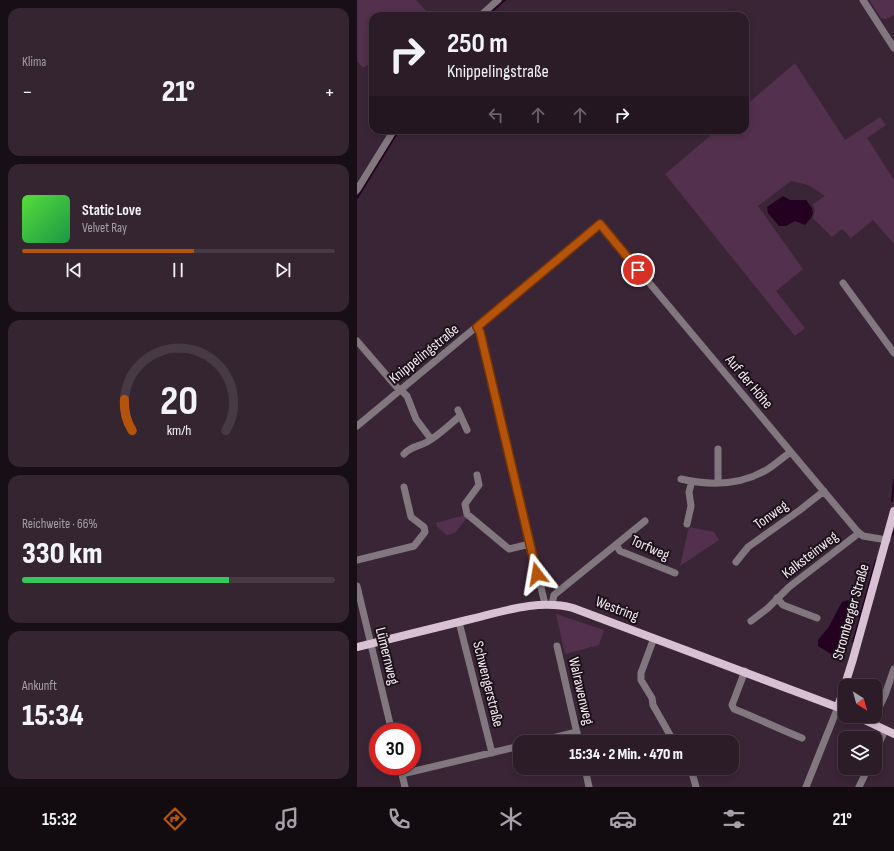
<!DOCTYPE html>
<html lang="de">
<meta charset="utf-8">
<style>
:root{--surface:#2c1c28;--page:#342530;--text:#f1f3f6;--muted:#a6a1a8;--line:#483a45;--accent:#b45309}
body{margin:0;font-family:"Sofia Sans Condensed",sans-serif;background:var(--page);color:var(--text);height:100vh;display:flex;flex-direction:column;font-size:15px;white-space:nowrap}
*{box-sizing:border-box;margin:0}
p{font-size:13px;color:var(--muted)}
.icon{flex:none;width:22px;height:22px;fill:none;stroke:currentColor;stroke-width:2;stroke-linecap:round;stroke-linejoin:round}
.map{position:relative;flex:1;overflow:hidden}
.drawer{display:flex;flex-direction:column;gap:8px;padding:8px;background:#180f16;width:357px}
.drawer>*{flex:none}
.banner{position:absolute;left:12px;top:12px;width:380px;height:122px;border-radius:12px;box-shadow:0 2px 6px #0003,0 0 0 1px var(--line);background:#2c1c28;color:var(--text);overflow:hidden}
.needle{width:26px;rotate:143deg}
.tools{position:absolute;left:481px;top:679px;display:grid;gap:8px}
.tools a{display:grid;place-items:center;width:44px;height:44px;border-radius:8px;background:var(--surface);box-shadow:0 2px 6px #0003,0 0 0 1px var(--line);font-size:20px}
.speed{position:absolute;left:12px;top:723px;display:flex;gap:8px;font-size:20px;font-weight:700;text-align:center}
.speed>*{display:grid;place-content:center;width:52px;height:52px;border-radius:50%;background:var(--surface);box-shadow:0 2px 6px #0003,0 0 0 1px var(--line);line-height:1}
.speed .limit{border:6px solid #d22;background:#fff;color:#111}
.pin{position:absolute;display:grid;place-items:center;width:34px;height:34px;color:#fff;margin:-17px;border:2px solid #fff;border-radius:50%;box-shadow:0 1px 4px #0007}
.me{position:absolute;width:44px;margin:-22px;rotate:346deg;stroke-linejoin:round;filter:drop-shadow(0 0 3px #0008)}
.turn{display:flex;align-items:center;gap:14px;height:84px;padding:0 12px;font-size:18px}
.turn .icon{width:52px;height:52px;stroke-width:2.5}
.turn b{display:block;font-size:28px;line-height:34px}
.lanes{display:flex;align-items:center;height:38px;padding:0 12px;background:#0003;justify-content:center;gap:20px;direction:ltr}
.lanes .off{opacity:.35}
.big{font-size:30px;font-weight:800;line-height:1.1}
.drawer .widget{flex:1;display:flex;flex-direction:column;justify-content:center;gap:6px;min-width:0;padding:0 14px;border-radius:12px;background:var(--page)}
.drawer .dial{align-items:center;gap:0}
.dial svg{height:104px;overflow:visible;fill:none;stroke:var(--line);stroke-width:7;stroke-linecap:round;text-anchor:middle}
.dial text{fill:var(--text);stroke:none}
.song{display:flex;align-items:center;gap:12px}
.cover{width:48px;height:48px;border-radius:6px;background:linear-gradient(135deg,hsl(110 70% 55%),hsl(140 70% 35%))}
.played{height:4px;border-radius:2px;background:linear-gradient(90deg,var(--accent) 55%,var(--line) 55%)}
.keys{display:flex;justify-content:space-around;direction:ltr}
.heat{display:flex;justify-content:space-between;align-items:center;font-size:22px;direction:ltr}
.charge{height:6px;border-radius:3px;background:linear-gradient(90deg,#34c759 66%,var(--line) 0)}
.trip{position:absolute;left:156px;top:735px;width:226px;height:40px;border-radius:12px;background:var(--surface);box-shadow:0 2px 6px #0003,0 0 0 1px var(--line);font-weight:800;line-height:40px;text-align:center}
.menu{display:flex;height:64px;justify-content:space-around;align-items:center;background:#120b10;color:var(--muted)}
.menu .icon{width:28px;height:28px}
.menu .selected{color:var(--accent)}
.menu b{font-size:18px;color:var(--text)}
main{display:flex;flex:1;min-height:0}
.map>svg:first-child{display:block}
.green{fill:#53304d}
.water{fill:#240120}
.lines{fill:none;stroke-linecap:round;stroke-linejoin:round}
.stream{stroke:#240120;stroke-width:2}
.minor{stroke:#82777f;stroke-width:7}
.major{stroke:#d8c1d2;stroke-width:8}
.route-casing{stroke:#753606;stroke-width:10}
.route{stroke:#b45309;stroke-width:7}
.labels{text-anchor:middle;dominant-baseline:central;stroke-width:4;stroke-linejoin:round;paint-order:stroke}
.street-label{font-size:15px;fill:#f9ebf5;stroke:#1b1219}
</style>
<main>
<section class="drawer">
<div class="widget"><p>Klima</p>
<div class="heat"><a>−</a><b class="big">21°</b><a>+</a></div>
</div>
<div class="widget">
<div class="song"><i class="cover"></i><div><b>Static Love</b><p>Velvet Ray</p></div></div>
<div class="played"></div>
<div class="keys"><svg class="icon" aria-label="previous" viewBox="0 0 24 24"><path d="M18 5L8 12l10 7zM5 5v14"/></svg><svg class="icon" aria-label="pause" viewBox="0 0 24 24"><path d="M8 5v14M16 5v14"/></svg><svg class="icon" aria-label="next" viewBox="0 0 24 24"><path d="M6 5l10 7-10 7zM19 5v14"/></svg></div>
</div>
<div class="widget dial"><svg viewBox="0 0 100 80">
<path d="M14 69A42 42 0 1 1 86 69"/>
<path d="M14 69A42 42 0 0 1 8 45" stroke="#b45309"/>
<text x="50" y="56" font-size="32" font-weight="700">20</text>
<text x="50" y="72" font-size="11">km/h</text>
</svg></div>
<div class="widget"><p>Reichweite · 66%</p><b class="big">330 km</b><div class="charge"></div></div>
<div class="widget"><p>Ankunft</p><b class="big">15:34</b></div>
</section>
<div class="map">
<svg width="537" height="787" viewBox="0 0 537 787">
<rect width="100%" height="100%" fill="#3a2536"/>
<path class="green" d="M0,0H59L69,11L65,16H16V61L6,68L0,61Z
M512,0H537V15L529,19L524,18Z
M438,63L488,140L523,117L529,125L510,138L537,180V244L516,220L494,238L485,229L475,237L456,218L458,210L456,204L468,196L451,185L434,181L401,206L446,269L419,291L448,328L438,336L308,174L360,130H388V106Z
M107,515L110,518L98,533L90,535L80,527L79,523Z
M332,527L357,532L362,540L323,566Z
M199,614L247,630L242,645L208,654Z"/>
<path class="water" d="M426,196L433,200H449L455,208L456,213L454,218L448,225L438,221L429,226H422L411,213L410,207Z
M491,600L493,603L483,647L474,654L461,646V640L471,628L485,602Z"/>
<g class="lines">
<path class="stream" d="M129,16L148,0
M0,198L42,130
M535,501L537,480
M536,535L537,531
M496,642L519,560"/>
<path class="minor" d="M506,0L537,48
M123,16L141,0
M0,190L37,130
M486,283L537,353
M120,327L123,332L188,604
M0,341L43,391
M44,390L50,396L59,419L74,439
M101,410L110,430
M0,426L243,224L500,531L506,536L530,540
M361,449V483
M47,454C54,446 61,447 70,442C82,435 92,425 103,416
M120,475L122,485L108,504L110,514L152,549L173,544
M324,479C354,486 385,485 411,469C419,464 426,457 434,452
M330,524L334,506L332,492L335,481
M259,545L263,551L318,573
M0,560L57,546L68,532L67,527L54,517L47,487
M379,562L391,547L443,510L467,491
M0,586L35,732
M420,598L426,605L460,618
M195,604L197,595L288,521
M394,621L411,608L432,587L502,533
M102,622L135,753
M297,638L284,673V680L295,698L296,705L317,742
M200,646L222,742
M388,671L375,705L377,709C400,718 422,729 445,738
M518,716L528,695L537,669
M179,742L220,732
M518,752L528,730
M43,766L48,787
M228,768L232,787
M332,768L336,776L339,787
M45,774L163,746
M449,787L481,707
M502,787L511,768"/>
<path class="major" d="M0,647C38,638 76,628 114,619C147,611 182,599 216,608L488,710
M481,707L496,659L537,511
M499,716L537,734"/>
</g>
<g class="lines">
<g class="route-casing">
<path id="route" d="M180,574L123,332L120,327L243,224L281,270"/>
</g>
<use href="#route" class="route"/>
</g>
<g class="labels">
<g class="street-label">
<text transform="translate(67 354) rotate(-39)">Knippelingstraße</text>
<text transform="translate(392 382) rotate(50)">Auf der Höhe</text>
<text transform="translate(414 515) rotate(-36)">Tonweg</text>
<text transform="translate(293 548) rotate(24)">Torfweg</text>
<text transform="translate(453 555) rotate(-38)">Kalksteinweg</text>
<text transform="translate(260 609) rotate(21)">Westring</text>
<text transform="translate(494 612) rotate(-74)">Stromberger Straße</text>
<text transform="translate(30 656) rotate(76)">Lümernweg</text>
<text transform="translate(131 684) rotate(76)">Schwengerstraße</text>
<text transform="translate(224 691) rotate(77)">Walrawenweg</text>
</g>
</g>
</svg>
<div class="tools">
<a><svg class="needle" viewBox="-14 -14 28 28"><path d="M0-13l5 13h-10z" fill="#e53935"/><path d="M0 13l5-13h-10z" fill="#a6a1a8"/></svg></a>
<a><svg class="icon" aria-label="layers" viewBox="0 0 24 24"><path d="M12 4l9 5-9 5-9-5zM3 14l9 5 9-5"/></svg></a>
</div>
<div class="speed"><div class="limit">30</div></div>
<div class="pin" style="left:281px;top:270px;background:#d93025"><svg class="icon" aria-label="arrive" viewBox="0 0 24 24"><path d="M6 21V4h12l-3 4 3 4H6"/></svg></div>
<svg class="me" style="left:180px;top:574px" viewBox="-20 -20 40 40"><path d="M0-17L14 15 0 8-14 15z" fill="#b45309" stroke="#fff" stroke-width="4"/></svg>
<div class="trip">15:34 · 2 Min. · 470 m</div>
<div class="banner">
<div class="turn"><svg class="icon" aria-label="right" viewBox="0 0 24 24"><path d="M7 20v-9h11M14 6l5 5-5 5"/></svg><div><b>250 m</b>Knippelingstraße</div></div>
<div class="lanes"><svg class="icon off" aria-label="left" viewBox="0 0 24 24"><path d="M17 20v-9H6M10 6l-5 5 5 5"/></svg><svg class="icon off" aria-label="ahead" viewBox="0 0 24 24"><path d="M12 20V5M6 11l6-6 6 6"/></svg><svg class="icon off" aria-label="ahead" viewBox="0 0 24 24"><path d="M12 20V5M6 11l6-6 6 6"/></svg><svg class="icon" aria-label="right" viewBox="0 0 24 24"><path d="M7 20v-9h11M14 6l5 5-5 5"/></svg></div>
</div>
</div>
</main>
<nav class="menu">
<b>15:32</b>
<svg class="icon selected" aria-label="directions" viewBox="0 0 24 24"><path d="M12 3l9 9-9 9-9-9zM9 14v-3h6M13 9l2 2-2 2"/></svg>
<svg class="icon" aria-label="music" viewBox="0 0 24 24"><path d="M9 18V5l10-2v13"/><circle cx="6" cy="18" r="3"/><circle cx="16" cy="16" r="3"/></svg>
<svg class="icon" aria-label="phone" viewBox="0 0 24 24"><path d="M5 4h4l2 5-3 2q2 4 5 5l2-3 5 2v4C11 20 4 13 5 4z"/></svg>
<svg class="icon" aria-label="climate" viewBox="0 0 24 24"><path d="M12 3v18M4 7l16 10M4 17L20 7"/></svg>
<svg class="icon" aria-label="car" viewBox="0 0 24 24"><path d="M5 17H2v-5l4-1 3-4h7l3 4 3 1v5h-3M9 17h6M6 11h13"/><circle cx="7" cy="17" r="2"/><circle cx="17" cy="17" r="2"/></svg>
<svg class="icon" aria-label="filters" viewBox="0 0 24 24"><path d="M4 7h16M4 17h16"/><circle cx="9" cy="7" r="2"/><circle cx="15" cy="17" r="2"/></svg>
<b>21°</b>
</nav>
